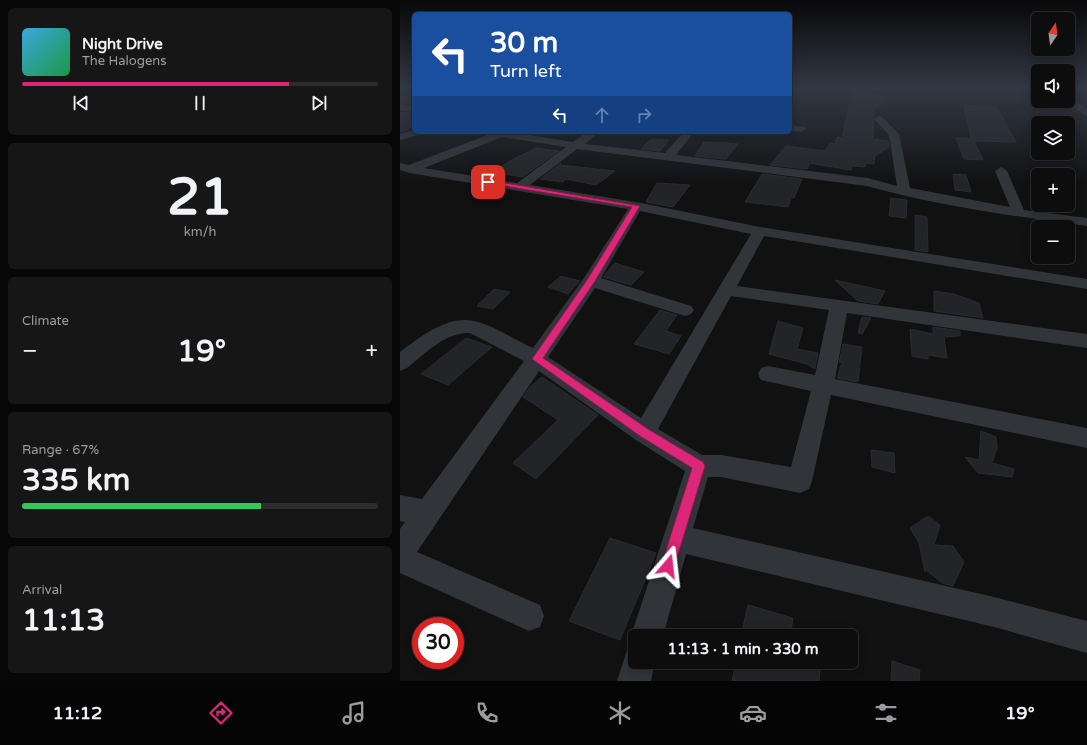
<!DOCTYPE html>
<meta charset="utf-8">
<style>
:root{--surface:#0d0d0e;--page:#161617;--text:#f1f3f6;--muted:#9a9c9e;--line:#2d2d2e;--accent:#db2777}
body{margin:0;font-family:"Varela Round",sans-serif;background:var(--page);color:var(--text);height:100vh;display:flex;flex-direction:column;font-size:15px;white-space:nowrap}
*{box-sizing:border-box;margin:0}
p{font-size:13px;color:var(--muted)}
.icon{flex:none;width:22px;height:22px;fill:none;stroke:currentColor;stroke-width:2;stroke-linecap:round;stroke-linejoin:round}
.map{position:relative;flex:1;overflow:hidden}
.drawer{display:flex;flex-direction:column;gap:8px;padding:8px;background:#070708;width:400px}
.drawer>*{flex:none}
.hud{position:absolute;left:12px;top:12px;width:380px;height:122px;border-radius:6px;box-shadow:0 2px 10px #0003,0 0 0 1px var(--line);background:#1a4fa0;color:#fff;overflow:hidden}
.needle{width:26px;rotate:14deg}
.buttons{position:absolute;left:631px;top:12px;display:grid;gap:8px}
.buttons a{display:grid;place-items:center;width:44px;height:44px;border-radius:6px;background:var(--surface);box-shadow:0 2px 10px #0003,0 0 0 1px var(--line);font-size:20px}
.speed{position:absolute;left:12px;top:617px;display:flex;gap:8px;font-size:20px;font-weight:700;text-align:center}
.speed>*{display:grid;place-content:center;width:52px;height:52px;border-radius:50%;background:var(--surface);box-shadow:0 2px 10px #0003,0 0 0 1px var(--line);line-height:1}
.speed .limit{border:6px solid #d22;background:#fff;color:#111}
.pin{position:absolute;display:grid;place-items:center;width:34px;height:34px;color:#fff;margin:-17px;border-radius:8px;box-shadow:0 2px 6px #0006}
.me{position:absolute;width:44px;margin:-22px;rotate:17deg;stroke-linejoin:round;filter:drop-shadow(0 0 3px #0008)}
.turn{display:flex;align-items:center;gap:14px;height:84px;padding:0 12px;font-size:18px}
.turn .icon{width:52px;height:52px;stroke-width:2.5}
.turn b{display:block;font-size:28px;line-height:34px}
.lanes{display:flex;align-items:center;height:38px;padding:0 12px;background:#0003;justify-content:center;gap:20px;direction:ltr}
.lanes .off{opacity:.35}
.big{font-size:30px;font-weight:700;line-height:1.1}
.drawer .tile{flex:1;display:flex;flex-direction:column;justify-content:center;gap:6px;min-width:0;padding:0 14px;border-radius:6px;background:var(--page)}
.drawer .dial{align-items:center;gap:0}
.dial b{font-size:52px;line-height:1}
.song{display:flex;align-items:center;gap:12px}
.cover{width:48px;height:48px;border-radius:6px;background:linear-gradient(135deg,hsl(200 70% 55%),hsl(140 70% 35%))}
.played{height:4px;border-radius:2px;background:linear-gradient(90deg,var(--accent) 75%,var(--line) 75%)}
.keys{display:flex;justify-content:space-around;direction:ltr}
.heat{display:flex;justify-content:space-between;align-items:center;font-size:22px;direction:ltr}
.charge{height:6px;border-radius:3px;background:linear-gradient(90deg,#34c759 67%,var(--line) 0)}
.trip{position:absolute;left:228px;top:629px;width:230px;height:40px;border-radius:6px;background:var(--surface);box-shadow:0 2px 10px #0003,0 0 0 1px var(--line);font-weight:700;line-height:40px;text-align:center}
.menu{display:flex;height:64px;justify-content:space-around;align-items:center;background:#050506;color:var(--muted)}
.menu .icon{width:28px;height:28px}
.menu .selected{color:var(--accent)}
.menu b{font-size:18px;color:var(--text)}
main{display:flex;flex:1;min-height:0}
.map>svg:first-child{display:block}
.building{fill:#232427;stroke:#2a2b2f}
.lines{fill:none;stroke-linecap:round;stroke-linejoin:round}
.minor{fill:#313438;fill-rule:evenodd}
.route{fill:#db2777;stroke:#8e194d}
</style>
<main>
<section class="drawer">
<div class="tile">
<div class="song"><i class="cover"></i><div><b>Night Drive</b><p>The Halogens</p></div></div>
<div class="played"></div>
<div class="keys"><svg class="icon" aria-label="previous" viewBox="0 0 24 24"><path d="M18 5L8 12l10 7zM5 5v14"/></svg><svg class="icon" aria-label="pause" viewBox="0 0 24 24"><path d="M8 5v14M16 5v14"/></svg><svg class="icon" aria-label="next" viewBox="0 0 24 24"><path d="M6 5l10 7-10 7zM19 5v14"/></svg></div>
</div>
<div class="tile dial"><b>21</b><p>km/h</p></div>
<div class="tile"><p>Climate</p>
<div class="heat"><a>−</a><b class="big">19°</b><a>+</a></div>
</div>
<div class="tile"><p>Range · 67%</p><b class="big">335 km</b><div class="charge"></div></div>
<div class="tile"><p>Arrival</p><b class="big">11:13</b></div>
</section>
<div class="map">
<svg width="687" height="681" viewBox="0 0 687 681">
<rect width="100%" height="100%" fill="#111112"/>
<path class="building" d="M458,90L489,98L474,108L473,139L488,141L489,147L475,156L474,164L466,163L465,167L452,166L451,170L409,163L407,169L370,165L386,146L425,151L430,143L435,144L437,137L442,138L452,94Z
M14,92V104L0,103V98Z
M564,105L597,108L616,142L574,141L583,160L564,159L556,138H571Z
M0,112L14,113V123L5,131L0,132Z
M251,139L269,140L260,151L241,149Z
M304,142L318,143L319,142L338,144L326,159L295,156Z
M136,148L159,151L122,177L93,172L110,161Z
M161,163L160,165L215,171L196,185L166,179L163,182L140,179Z
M362,174L402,179L394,198H391L388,207L345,202Z
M553,174L566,175L571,192L555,190Z
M257,183L290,185L273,207L246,202Z
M491,198L507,200L506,218L489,216Z
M515,215L527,217L528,252L515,250Z
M215,263L244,272L231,285L203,277Z
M161,276L180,281L168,294L148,287Z
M435,280L485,291L478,304L458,301Z
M94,289L110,292L93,309L77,306Z
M534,291L554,294L579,303L583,318L534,311Z
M260,310L277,315L266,331L281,336L269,354L234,344Z
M462,317L471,318L462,334L458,333Z
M378,321L403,328L397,349L418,353L415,369L407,364L369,354Z
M533,327L560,331V336L544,337L547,358L528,355V359L512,356L510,329L533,334Z
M66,338L92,347L48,385L21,374Z
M443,344L462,347L458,382L437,378L442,362L439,363Z
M142,377L198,415L136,479L113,463L158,420L123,397L130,387Z
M581,431L596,437L597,448L592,463L614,469L612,477L578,473L565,457L579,460Z
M471,450L494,453L495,473L472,467Z
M528,516L540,525L534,545L553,546L564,562L553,586L542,583L525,569V572L519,543L510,528Z
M210,538L256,553L220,640L169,621Z
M348,605L393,618L390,636H341Z
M492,661L520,670L519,681H491Z
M336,662H421L419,681H332Z"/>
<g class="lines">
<path class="minor" d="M668,97L687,109V116L665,102L668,101Z
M0,104L14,106V112L0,110Z
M479,116L482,117L499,134L510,188L610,207L595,171L601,167L607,171L624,210L687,218V226C613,216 538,206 467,186L177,149L130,185L236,202L360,227L687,279V289L364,236L337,286L687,334V348L447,313L435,379L687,428V448L431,395L412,481L409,489L400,493L321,477H308L293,528L594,597L687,621V653L594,627L286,554L263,636H235V645L231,636L285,471L236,440L139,371L17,552L140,605L144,616L140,627L129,631L0,573V529L5,522L0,521V495L22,499L124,361L70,333C45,332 25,354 7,368L0,371V352C20,337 47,315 74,321C93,325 115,340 133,348L184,278L228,209L10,173L0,170V163L9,165L90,134L87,132H111L173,142L187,132H199L185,144L265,153L284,132H294L276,155L468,178L497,186L489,135L474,119ZM102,137L166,147L117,183L24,168ZM240,211L351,234L241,418L148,357L195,288L285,316L291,314L294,310L291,306L201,278ZM331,296L429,310L415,375L368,366L361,368L358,374L361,380L411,391L391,467L321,455H302L258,429Z
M390,125L405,127L406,129L401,132L390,131Z
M14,130V132H23L22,134L0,140V134Z
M235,647V662H255L251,681H217L227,650Z"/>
</g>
<linearGradient id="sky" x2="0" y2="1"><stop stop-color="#09090a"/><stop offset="0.48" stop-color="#323844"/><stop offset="1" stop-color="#323844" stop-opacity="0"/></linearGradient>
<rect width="687" height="184" fill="url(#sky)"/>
<path class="route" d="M88,180L240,206L195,281L143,358L248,429L303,462L305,466L273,571L268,573L263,571L261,566L292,468L240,436L132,359L187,280L232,207L86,183L85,182Z"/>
</svg>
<div class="buttons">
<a><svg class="needle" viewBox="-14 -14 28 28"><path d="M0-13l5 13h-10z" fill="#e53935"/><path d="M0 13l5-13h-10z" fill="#9a9c9e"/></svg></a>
<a><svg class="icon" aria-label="sound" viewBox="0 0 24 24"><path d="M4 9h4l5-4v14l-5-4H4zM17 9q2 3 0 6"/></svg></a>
<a><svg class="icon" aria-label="layers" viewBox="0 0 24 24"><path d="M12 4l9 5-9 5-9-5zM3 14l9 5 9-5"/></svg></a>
<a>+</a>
<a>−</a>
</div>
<div class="speed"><div class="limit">30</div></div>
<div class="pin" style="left:88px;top:182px;background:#d93025"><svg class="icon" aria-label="arrive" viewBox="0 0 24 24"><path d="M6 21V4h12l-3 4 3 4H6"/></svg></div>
<svg class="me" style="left:268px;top:566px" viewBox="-20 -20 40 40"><path d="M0-17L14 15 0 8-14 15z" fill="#db2777" stroke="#fff" stroke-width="4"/></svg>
<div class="trip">11:13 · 1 min · 330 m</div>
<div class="hud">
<div class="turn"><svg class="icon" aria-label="left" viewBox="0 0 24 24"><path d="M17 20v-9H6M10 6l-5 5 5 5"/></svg><div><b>30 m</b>Turn left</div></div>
<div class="lanes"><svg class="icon" aria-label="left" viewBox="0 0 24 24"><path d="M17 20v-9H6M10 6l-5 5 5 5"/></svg><svg class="icon off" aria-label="ahead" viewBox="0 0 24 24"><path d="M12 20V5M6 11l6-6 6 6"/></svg><svg class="icon off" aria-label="right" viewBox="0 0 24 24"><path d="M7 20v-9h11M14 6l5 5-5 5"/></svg></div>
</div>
</div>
</main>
<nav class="menu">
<b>11:12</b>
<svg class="icon selected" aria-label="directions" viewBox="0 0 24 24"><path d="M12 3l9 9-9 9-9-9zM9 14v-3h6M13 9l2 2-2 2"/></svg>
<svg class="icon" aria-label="music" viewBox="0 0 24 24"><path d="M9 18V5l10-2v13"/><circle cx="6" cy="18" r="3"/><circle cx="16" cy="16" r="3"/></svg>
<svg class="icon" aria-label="phone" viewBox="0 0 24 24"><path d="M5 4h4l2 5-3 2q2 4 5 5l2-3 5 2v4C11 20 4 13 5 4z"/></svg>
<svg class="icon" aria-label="climate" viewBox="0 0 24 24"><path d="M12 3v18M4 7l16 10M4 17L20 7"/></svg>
<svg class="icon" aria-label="car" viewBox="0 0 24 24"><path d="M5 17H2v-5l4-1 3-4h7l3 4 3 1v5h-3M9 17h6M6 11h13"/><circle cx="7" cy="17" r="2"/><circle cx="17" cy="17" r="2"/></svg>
<svg class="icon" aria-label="filters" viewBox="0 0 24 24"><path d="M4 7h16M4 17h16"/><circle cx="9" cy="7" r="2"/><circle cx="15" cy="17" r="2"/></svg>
<b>19°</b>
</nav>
